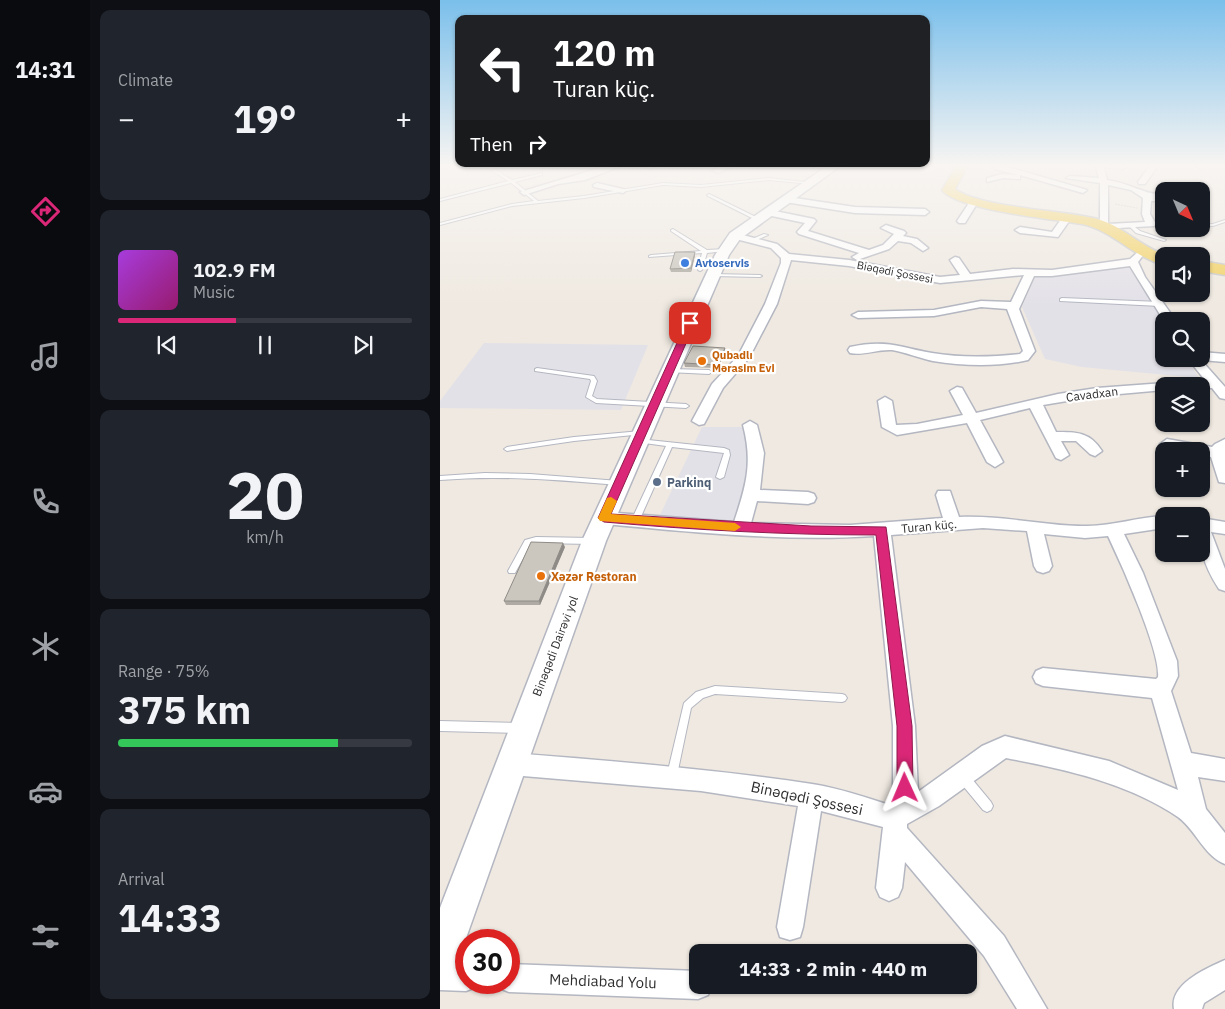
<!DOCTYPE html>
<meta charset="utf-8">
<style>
:root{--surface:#171b24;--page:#20242c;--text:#f1f3f6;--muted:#9ea1a6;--line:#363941;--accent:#db2777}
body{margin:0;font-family:"IBM Plex Sans",sans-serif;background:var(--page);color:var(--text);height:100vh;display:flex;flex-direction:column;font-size:19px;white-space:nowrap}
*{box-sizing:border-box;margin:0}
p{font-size:16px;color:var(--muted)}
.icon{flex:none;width:28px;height:28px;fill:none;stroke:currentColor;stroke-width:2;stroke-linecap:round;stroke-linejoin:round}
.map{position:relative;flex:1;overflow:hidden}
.side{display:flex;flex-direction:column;gap:10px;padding:10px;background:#0d0f14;width:350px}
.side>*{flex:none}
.top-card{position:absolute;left:15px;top:15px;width:475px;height:152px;border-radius:10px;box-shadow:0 1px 4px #0004;background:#202124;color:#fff;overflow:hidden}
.needle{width:32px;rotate:136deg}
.fabs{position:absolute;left:715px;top:182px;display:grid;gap:10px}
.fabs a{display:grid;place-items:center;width:55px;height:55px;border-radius:10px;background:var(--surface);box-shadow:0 1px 4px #0004;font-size:25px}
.speed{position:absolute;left:15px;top:929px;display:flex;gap:10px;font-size:25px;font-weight:700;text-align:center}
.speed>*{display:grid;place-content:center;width:65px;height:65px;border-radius:50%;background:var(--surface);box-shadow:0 1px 4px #0004;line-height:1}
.speed .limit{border:8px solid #d22;background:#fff;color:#111}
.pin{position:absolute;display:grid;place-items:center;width:42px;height:42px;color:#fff;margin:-21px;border-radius:10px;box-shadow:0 2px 8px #0006}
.me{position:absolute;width:55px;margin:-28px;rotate:359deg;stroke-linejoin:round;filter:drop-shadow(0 0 4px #0008)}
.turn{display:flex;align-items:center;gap:18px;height:105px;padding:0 15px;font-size:22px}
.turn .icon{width:65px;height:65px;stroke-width:2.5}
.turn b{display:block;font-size:35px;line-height:42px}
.then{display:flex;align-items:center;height:48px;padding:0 15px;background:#0003;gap:10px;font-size:19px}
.big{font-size:38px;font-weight:700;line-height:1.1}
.side .card{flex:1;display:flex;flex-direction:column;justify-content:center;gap:8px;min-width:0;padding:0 18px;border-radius:10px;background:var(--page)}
.side .dial{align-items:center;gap:0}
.dial b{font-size:65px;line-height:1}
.song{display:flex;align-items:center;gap:15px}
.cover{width:60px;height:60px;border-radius:8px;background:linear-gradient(135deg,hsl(280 70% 55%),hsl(320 70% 35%))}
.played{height:5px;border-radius:2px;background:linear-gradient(90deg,var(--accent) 40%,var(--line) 40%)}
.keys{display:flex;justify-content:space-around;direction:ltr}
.heat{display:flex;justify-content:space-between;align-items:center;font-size:28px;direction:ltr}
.charge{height:8px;border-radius:4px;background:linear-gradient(90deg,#34c759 75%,var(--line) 0)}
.trip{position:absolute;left:249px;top:944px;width:288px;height:50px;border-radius:10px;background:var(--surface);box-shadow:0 1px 4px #0004;font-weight:700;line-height:50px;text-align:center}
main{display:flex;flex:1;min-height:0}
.tabs{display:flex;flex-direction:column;width:90px;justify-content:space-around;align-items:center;background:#090b0e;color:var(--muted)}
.tabs .icon{width:35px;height:35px}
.tabs .current{color:var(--accent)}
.tabs b{font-size:22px;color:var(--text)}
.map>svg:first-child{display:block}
.industrial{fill:#e3e1e8}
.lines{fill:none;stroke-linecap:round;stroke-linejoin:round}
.lane-casing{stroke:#b4b7c1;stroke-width:2}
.street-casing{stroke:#b4b7c1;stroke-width:3}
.secondary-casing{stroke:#b4b7c1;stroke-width:3}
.primary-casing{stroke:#c9c9c9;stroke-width:3}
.path{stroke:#c9c9c9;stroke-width:1;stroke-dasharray:2 1;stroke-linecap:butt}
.lane{fill:#fff;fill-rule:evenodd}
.street{fill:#fff;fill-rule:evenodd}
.secondary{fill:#fff;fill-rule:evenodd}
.primary{fill:#f2d163;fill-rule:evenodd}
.wall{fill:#afaba4}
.shaded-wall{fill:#8e8b86}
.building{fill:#cbc7bf;stroke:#8e8b86}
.route{fill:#db2777;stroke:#8e194d}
.slow{fill:#f59e0b}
.shop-dot{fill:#3f7fe0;stroke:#fff;stroke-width:2}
.food-dot{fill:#e8710a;stroke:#fff;stroke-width:2}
.service-dot{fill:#5c6f8a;stroke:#fff;stroke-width:2}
.labels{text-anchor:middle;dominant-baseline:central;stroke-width:4.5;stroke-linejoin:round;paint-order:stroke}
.far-shop-label{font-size:11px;font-weight:bold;fill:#366cbe;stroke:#fff;text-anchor:start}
.far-street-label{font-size:11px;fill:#2e2e2e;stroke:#fff}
.far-food-label{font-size:11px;font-weight:bold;fill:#c56008;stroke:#fff;text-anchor:start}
.street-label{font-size:12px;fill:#2e2e2e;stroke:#fff}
.service-label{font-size:12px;font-weight:bold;fill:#4e5e75;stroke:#fff;text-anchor:start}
.food-label{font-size:12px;font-weight:bold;fill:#c56008;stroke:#fff;text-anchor:start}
.near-street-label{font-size:15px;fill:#2e2e2e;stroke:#fff}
</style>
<main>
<nav class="tabs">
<b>14:31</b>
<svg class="icon current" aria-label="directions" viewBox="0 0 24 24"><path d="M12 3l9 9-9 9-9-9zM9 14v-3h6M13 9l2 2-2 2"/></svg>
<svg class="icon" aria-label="music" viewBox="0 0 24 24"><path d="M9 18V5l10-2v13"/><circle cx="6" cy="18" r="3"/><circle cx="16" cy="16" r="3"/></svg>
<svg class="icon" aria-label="phone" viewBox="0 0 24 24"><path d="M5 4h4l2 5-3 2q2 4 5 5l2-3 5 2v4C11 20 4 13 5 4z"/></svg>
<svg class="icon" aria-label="climate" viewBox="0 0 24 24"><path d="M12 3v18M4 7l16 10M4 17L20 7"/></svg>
<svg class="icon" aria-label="car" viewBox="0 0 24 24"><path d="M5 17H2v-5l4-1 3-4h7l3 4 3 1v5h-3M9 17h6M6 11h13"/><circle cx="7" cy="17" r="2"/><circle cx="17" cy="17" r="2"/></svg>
<svg class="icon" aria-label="filters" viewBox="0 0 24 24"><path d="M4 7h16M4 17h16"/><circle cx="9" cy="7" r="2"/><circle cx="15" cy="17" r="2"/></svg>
</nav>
<section class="side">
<div class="card"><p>Climate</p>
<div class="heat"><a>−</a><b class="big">19°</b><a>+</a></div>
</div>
<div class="card">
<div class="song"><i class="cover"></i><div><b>102.9 FM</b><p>Music</p></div></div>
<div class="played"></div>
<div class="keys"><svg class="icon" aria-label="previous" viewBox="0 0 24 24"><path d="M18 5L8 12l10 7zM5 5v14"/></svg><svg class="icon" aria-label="pause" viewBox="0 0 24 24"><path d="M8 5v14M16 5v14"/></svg><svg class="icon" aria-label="next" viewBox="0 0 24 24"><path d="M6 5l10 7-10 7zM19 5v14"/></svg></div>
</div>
<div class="card dial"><b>20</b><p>km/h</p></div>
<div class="card"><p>Range · 75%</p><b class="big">375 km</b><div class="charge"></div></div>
<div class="card"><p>Arrival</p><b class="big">14:33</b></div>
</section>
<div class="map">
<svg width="785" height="1009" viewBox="0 0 785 1009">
<rect width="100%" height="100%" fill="#efe9e1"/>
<path class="industrial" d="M688,265L724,322V359H747L759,378L642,367L605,359L582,307L595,277Z
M44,343L208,345L181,410L0,408V401Z
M262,427H305L313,460L295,522L219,517Z"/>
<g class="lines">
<g class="lane-casing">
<path id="lane" d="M42,164H46L72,180L102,173V175L75,182L98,201L144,196L223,183L261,185L329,178L373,183L371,184L329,180L261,187L223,185L144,198L72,206L0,225V223L72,204L94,201L71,183L0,201V199L68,181Z
M269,194L320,219L321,220L318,221L268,196L267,195Z
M785,220V222L773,226H761V224H773Z
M688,223H690L700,231L726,240L724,241L696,233L688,225Z
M711,223H724V225H710V223Z
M233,229L267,250L285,249L287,250L285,251L267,253L262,270L260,271L258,270L262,253L209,257V256L211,255L261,251L231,231V230Z
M324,234L328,235L314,241L310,240Z
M271,274L320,275L322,276L320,277L273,276H271Z
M622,298L720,302L723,304L720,306L620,301V299Z
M97,368L154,376L157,381L152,396L157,399L246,404L249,406L246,408L156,403L146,397L151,381L150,379L95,371V369Z
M230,369L269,370L272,372L269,374L228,372L227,371Z
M201,431L204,433L203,434L134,441L67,451L64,449L67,447L134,437Z
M199,439L284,448L289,450L290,455L284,477L280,479L276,477L284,453L232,447L199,521L195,524L191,521L226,446L197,442L196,441L197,440Z
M45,473L90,474L179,481L183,483L179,485C119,480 60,475 0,480V476Z
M96,537L152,538L155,539L156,541L155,543L152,544L96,543L91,544L75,573H69L68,571L85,540Z
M275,686L402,694L405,695L407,698L405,701L402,702L275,694L263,698L251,708L237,775L236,779L232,780L228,779L227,775L244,703L256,692Z
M0,721L79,723L83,725L84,728L83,731L79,733L0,731Z
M523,772L527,773L551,802L553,806L551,810L547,812L543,810L519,781L518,777L519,773Z"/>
</g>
<g class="street-casing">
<path id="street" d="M173,164H186L145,180L118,184L84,195L80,192Z
M199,164H222L210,169Z
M284,164H295L279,173L272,171Z
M366,164H382L396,169L392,171Z
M655,164L686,165L687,167L683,169L664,167L667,180C689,183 706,195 724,195V201H711L710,214L716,224L714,226L660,229V183L626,178L630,176L659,178ZM668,185L691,190L703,198L702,214L705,222L668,224Z
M711,164H719L705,184H699L698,182Z
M754,164H763L765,167L761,169Z
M555,165H561L647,190L643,193L580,175V179L563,178L547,182V178L562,174L578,175L555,169Z
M157,183L187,190L183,193L154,187L153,185Z
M348,197L415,207L485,209L489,212L485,215L415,213L345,202L344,200Z
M531,200L538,202L525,223H519L517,221Z
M330,210L374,219L376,221L368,231L429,250L443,245L454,234L441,228L446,225L464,231L466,233L463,236L477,239L488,248L483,251L471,243L458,241L449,249L417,260L412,257L419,253L359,234L357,232L365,223L327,215L326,213Z
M627,214L632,217L618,237L580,233L575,230L580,227L612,232L624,215Z
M295,233L337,244L349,254L409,260L500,277L520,275L510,260L515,257L519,258L530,274L573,269L612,270L690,259L699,251L704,254L698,262L705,277L736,321H724L690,266L612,276H594L579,309L595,351L588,360C559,367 523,366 493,361C479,358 465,352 452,350C438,349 422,356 410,353L408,350L410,347C445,339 459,347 492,353C521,358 552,357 580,354L583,351L567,309L541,307L494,316L418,318L412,315L418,312L494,310L541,301L571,302L584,275L500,283L409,266L351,260L337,304L309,358L283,388L264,424L259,425L252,421L272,384L298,356L325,304L341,263V258L331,248L292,238V234Z
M761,352L785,354V362L761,360L785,387V399L780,398L772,388L724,386V390L657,396L603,405L616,432C637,432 650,432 662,451L655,456L650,454L636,441H621L629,455L621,460L616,458L590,408L540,420L563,462L555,467L547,462L527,423L457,435L442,427L438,401L445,397L452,401L456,425L477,424L523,415L510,391L517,387L522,388L536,413L618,394L657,388L765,380L748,359H761Z
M310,421L317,425L324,453L320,490L368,492L374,494L376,498L374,502L368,504L317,501L311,523L410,525L503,518L496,495L498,491H510L519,517C563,515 604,526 647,526C673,526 698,517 724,516H725L724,528L684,534L703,573L737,661L738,676L731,691L751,753L785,759V781L758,777L766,809L785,833V864C764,856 756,830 738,817C688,783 624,769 566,758L499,806L467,824V828L564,936L607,1009H577L544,956L465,862L462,888L458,897L449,901L440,897L436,888L443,827L381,811L363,927L360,937L350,940L340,937L337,927L358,806L261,791L71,775L63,772L60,764L63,756L71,753C172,761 273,769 372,784C399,788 427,798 453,806L457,803L453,789V726L434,536C345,542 253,532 164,524L158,522L156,518L158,514L164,512L294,522C306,486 313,463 303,425ZM543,528L587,531L594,566L597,571L603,573L609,571L612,566L604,534L645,538L668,536C681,563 721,652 718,677L716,679L603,668L596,671L593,677L596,683L603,686L712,698L738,790L669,761L565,736L542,746L478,792L475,726L451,535Z
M727,439L772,447L775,444L785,439V483L779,482L771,457L761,455V451H741L722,447L720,444Z
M761,518L785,522V534L771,532L785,569V591L779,589C761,561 761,550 761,518Z
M785,960V990L764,1003L762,1009H734C729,984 767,968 785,960Z
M0,962L26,963V982H38L36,987L26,991L0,990Z
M69,964L258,971V985H272L268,995L258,999L69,992L59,988L57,982H69Z"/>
</g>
<g class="secondary-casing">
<path id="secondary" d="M390,164H403L300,239L289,255L166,541L19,958L14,972L0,977V908L142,541L275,255L290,233Z"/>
</g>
<g class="primary-casing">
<path id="primary" d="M517,164H529L515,189C541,208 622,210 657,219C683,226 702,248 728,256H724V265C693,257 672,230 642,224C614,219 517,210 502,190Z
M761,261L785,265V275L761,271Z"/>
</g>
<path class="path" d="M675,204L697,208"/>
<use href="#lane" class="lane"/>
<use href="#street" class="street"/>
<use href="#secondary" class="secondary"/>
<use href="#primary" class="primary"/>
</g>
<path class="wall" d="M255,252V255L251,272H231L230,269Z
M285,348V351L278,368L245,367L244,363Z
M125,547L100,605H66L64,601Z"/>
<path class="shaded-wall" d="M255,252V255L251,272V268Z
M285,348V351L278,368L277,365Z
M123,543L125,547L100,605L99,601Z"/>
<path class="building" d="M235,252H255L251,268L230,269Z
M253,346L285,348L277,365L244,363Z
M91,542L123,543L99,601H64Z"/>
<linearGradient id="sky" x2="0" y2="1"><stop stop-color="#7abfeb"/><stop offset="0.54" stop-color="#f8f5f2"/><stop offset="1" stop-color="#f8f5f2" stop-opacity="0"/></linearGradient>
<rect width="785" height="306" fill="url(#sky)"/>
<path class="route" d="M250,320L255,323L171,514L371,526L446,527L472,726L473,788L471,794L465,797L459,794L457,788V726L436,535C345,535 255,530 164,522L158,518L246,323Z"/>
<path class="slow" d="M171,497L177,501L171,514L295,523L301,527L295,531L160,521L158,518L167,498Z"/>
<circle class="shop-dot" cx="245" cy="263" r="5"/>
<g class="food-dot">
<circle cx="262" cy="361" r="5"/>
<circle cx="101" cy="576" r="5"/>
</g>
<circle class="service-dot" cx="217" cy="482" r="5"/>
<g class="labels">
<g class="far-shop-label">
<text x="255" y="263">Avtoservis</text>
</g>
<g class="far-street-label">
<text transform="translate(455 272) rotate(11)">Biəqədi Şossesi</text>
</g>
<g class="far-food-label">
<text x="272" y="355">Qubadlı<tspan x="272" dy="13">Mərasim Evi</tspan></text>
</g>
<g class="street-label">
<text transform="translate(652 394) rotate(-7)">Cavadxan</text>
<text transform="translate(489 526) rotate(-5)">Turan küç.</text>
<text transform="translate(115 646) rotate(-69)">Binəqədi Dairəvi yol</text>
</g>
<g class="service-label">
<text x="227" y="482">Parkinq</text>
</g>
<g class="food-label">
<text x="111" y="576">Xəzər Restoran</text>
</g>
<g class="near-street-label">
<text transform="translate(367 798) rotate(12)">Binəqədi Şossesi</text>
<text transform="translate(163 981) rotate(2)">Mehdiabad Yolu</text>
</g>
</g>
</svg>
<div class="fabs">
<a><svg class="needle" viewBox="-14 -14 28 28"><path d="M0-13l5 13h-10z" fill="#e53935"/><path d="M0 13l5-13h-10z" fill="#9ea1a6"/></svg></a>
<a><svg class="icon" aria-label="sound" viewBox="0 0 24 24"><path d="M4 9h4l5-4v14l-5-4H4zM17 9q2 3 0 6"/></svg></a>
<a><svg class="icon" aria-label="search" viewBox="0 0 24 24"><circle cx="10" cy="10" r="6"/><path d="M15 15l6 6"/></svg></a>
<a><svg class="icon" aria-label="layers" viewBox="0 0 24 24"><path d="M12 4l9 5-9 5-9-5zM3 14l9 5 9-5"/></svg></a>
<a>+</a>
<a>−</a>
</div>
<div class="speed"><div class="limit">30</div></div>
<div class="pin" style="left:250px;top:323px;background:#d93025"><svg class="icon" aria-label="arrive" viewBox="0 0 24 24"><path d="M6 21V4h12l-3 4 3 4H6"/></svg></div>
<svg class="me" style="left:465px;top:788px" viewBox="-20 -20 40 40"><path d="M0-17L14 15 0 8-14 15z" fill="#db2777" stroke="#fff" stroke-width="4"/></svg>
<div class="trip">14:33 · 2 min · 440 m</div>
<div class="top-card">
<div class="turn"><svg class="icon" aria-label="left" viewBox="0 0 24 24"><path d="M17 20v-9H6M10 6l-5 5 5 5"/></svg><div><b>120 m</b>Turan küç.</div></div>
<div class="then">Then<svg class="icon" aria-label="right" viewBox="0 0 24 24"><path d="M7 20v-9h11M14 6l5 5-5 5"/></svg></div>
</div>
</div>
</main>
